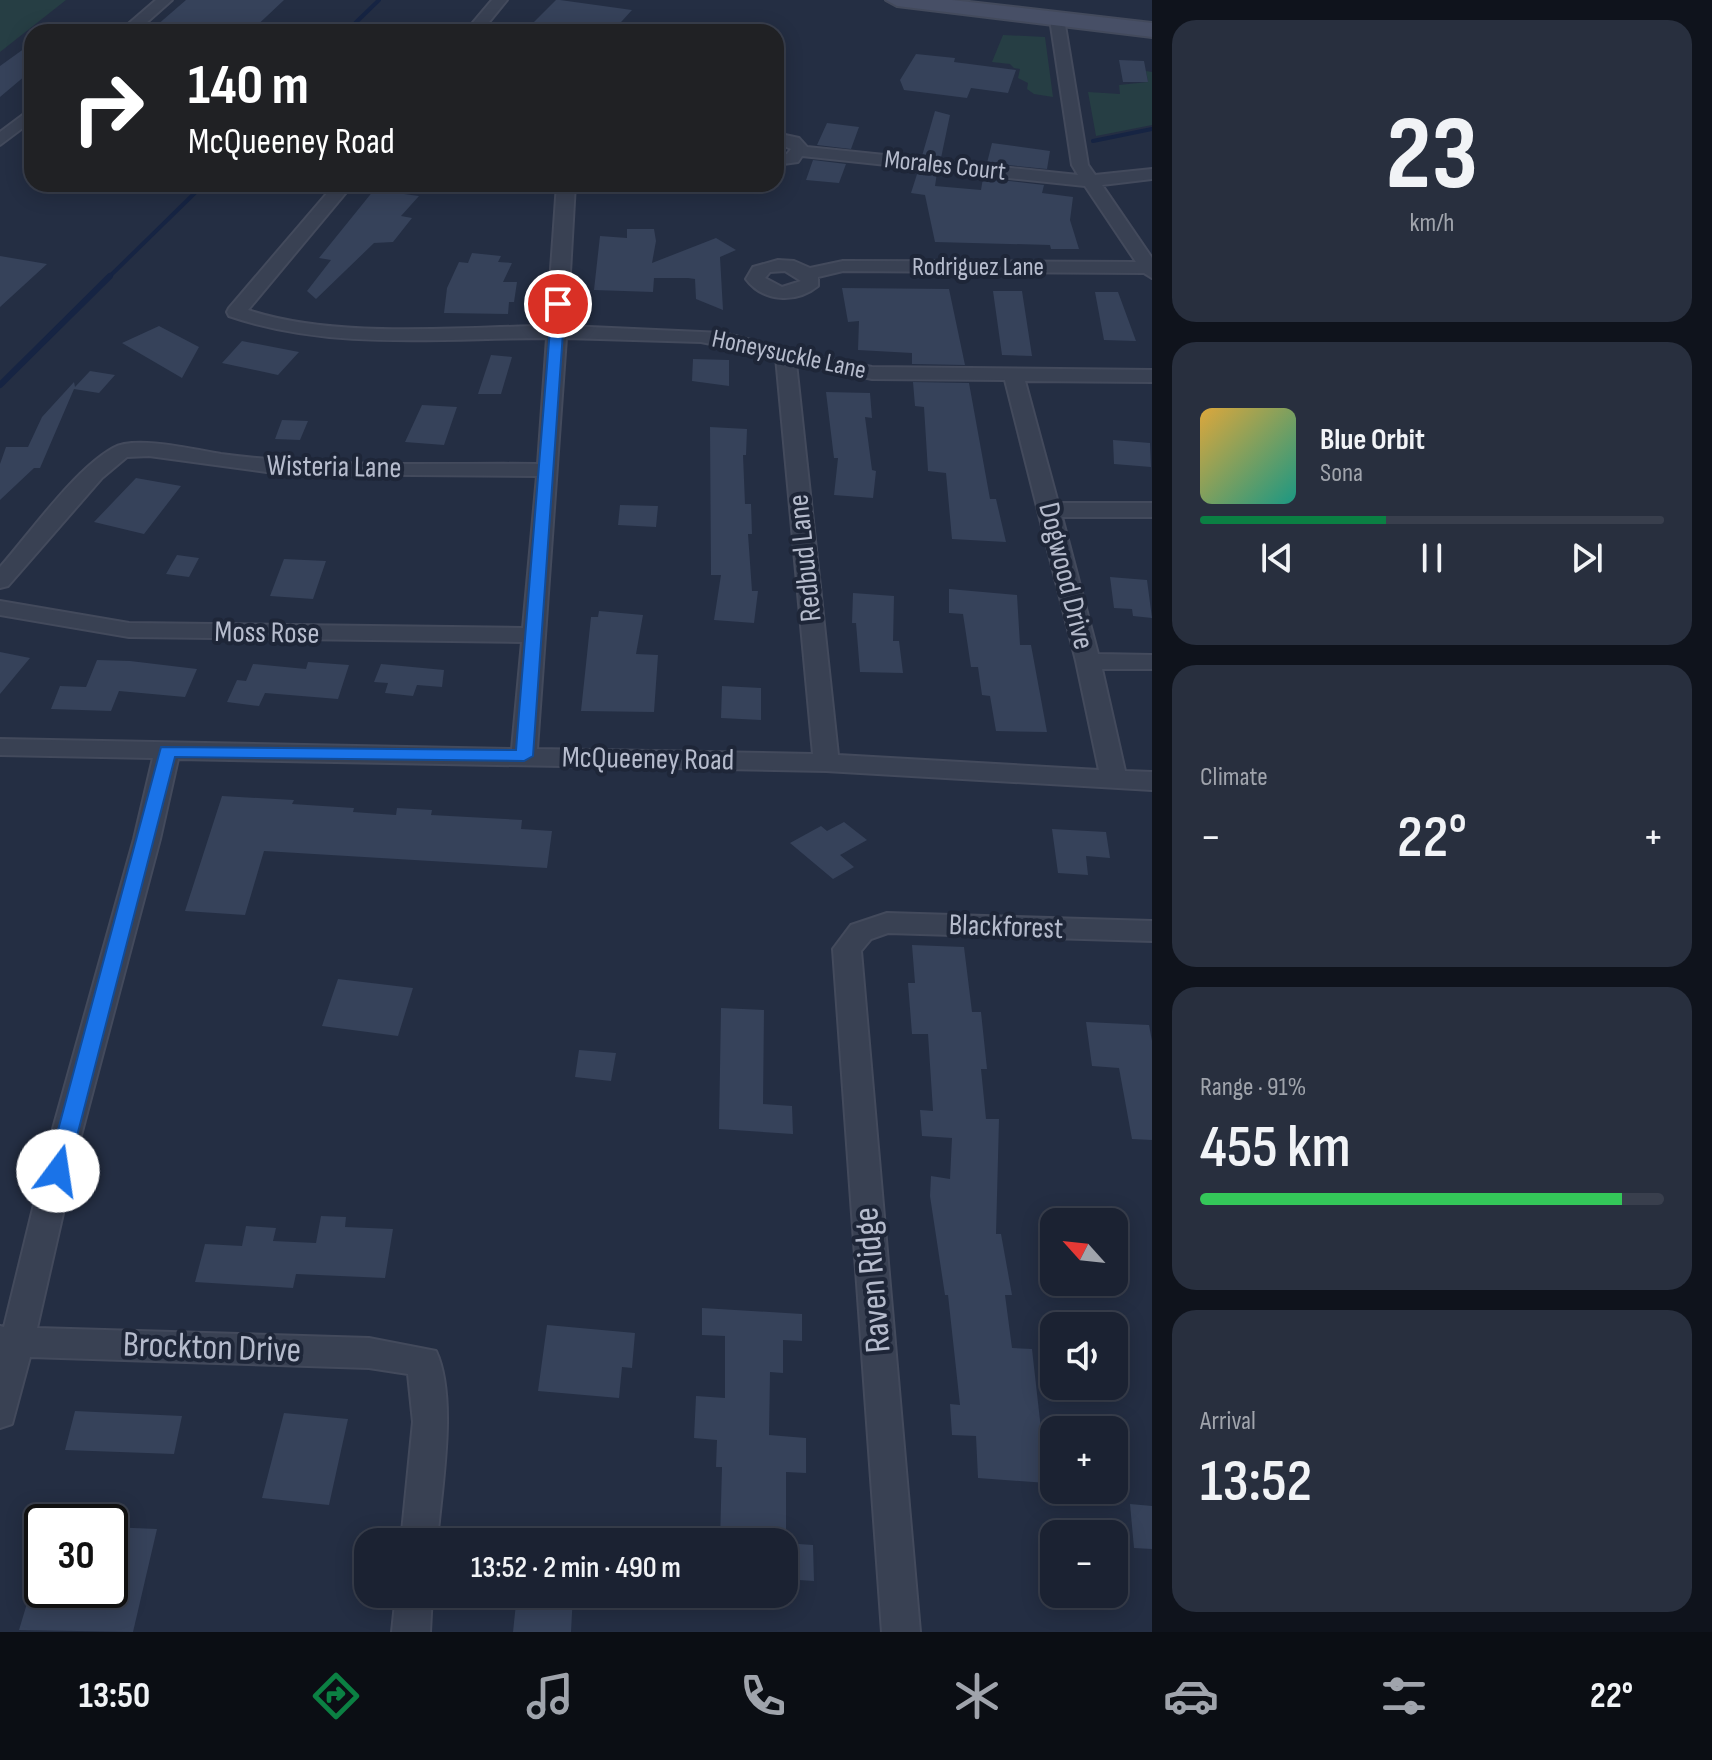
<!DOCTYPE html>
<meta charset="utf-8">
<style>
:root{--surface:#1b2232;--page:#282f3e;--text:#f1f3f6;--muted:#a0a4ac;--line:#393f4d;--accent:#0b8043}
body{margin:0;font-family:"Sofia Sans Condensed",sans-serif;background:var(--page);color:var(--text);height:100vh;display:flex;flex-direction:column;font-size:30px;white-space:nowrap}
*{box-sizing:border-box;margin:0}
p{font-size:26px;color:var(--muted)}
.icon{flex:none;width:44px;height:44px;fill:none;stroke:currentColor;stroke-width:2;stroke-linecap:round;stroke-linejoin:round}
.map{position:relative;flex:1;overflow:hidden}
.drawer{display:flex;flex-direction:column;gap:20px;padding:20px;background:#0f131c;width:560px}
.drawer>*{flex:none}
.hud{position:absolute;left:24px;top:24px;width:760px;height:168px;border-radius:24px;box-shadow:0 4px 20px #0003,0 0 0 2px var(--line);background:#202124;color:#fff;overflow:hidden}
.needle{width:52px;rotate:297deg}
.tools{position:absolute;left:1040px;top:1208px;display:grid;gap:16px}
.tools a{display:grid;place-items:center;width:88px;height:88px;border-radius:16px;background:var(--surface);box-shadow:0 4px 20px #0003,0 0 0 2px var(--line);font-size:40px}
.speed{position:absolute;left:24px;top:1504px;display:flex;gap:16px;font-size:40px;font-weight:700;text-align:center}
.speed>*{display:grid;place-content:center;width:104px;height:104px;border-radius:50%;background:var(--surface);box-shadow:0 4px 20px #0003,0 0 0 2px var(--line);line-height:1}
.speed .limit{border:4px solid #111;border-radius:12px;background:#fff;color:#111}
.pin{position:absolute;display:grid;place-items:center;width:68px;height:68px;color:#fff;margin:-34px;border:4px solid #fff;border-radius:50%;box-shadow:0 2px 8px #0007}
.me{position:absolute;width:88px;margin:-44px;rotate:14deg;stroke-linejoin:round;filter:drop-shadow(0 0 6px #0008)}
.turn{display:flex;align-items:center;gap:28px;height:168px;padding:0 32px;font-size:36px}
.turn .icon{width:104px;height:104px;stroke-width:2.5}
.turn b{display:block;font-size:56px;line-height:68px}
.big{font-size:60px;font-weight:600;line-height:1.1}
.drawer .tile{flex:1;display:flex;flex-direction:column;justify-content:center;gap:12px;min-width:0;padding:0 28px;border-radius:24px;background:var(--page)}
.drawer .dial{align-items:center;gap:0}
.dial b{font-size:104px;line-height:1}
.song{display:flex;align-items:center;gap:24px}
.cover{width:96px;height:96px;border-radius:12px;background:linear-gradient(135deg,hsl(40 70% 55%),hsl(170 70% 35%))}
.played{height:8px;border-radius:4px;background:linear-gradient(90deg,var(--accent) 40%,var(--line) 40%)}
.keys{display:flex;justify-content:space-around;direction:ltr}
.heat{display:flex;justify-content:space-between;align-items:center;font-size:44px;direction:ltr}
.charge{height:12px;border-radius:6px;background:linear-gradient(90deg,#34c759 91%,var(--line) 0)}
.trip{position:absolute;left:354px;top:1528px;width:444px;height:80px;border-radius:24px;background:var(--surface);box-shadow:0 4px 20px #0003,0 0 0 2px var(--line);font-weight:600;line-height:80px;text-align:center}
.tabs{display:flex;height:128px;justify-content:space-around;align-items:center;background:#0b0e14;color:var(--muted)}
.tabs .icon{width:56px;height:56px}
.tabs .selected{color:var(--accent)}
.tabs b{font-size:36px;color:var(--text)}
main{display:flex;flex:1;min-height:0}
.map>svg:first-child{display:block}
.green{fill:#263e44}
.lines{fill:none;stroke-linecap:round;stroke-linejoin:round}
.stream-far1{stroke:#162443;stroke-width:4}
.stream{stroke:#162443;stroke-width:6}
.building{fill:#36425a}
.street-casing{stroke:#434a5c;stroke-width:4}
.secondary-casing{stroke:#434a5c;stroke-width:4}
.street{fill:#394153;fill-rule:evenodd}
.secondary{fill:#474f66;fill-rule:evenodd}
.route{fill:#1a73e8;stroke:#114b97;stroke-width:2}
.labels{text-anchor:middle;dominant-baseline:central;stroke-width:8;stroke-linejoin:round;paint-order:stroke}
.far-street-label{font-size:26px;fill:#b6bccd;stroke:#1e2638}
.street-label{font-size:30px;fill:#b6bccd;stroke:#1e2638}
.near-street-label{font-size:36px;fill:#b6bccd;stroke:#1e2638}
</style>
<main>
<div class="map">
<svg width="1152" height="1632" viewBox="0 0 1152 1632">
<rect width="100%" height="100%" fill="#242e43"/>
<path class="green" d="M0,0H66L0,52Z
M1003,35L1045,37L1053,97L1034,94L1027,89L1028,83L1018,78L1020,69L1014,68L1010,64L992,62Z
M1146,71L1152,72V125L1096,136L1088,92L1120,94L1119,85L1148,82Z"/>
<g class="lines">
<path class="stream-far1" d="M346,32L379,0
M1093,141L1152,129
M108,278L204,184"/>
<path class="stream" d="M0,385L110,276"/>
</g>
<path class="building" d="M186,0H284L250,32H203L156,26Z
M556,0H560L632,10L612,32H524Z
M32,43V70L0,97V66Z
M916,54L955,58L954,62L1016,70L1008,93L971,88L967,98L904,90L900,80Z
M1119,60L1144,61L1148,82H1123Z
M935,111L950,115L941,158L922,156Z
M827,123L859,127L851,149L817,145Z
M992,143L1050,151L1047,169L987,163Z
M813,160L846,164L839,183L806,180Z
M918,171L937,173L935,186L981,190L983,178L1044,185L1042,193L1073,197L1070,220L1079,249H1051L1050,245L935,242L925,195L911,193Z
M378,185L407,190L404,194L419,196L401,216L412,218L393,242L374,243L316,299L307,291L331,260L319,258Z
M627,229H654L656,241L652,263L716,238L736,250L720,257L723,310L696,299L695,279L688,278H654L653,292L594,290L600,236L627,238Z
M472,253L501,256L498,262L512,263L503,282H517L514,302H509L508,314L444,313L447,288L459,262L468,263Z
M0,256L47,264L0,307Z
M842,288L949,289L965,365L912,364V353L858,350L859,321L848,322Z
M993,291H1022L1032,356L1002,355Z
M1095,292H1118L1136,341L1104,340Z
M159,326L199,347L182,378L122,343Z
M242,341L299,352L278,375L222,363Z
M491,355L512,357L501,394H478Z
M693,359L729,360V386L692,381Z
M90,371L115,375L99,393L74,389L40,468H34L0,500V464L6,447H28L42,417L74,382L75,387Z
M913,382L969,383L990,499H996L1006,542L952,539L946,473L928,471L924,407L915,406Z
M826,392L870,393L872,418L865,417L872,470L876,471L873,498L834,495L838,458H834Z
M422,405L457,407L444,445L405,442Z
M282,420L308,421L300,440L275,439Z
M710,427L747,429L746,455H743L745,504H751L752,534H748L752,591H758L754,623L714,620L721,575H711Z
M1113,440L1150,443L1151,467L1114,464Z
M136,478L181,486L144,534L94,522Z
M620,505L658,506L656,527L618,525Z
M177,555L199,558L189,577L166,574Z
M284,559L326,561L313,599L270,596Z
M1110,577L1147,580L1152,618L1133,616L1132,609L1114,608Z
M949,589L1017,595L1020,645H1031L1047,732L996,731L990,696L982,695L978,667H971L963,614L949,613Z
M853,593L894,596L893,641H899L903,673L860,672L856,623H852Z
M599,611L643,615L636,654L658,655L654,712L581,711L591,617H598Z
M0,652L30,658L0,694Z
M97,660L130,661L197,669L185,697L119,691L111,711L51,709L60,686L86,687Z
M308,662L349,665L338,699L265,693L259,706L227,702L237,680L246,681L253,664L306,669Z
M381,664L444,670L442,687L417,685L413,696L385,693L388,683L374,682Z
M722,686L761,688V720L721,718Z
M222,796L294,800L292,804L354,808L353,812L396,815L397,808L432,810L431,815L522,820L521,829L552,831L547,868L264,851L245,915L185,911Z
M844,822L867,840L840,855L854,867L833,879L790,843L821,826L827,831Z
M1052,829L1106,832L1110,858L1086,856L1088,875L1058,873Z
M912,945L964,947L972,1012H981L987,1069H981L986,1119H999L996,1234H1001L1012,1295H1005L1012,1348L1032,1349L1047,1483L978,1478L976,1436L952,1435L950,1404L960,1405L948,1295H945L930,1196L931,1176L950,1179L952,1138L922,1136L920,1110L933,1111L928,1034H912L908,983H915Z
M338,979L413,988L398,1036L322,1026Z
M721,1008L764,1010L763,1104L792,1106L793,1134L719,1129Z
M1086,1022L1149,1025L1152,1041V1140L1132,1139L1119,1068L1092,1066Z
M579,1050L616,1053L611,1081L575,1077Z
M321,1216L346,1217L345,1227L393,1229L385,1278L296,1274L293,1288L195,1282L205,1244L242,1246L246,1226L276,1228L273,1241L316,1243Z
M702,1308L802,1314V1341L783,1340V1373L770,1372L769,1435L806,1438V1473L786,1472V1542H720L722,1467H716L717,1440L694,1438L696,1396L725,1398V1336L702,1335Z
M547,1325L635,1333L632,1368L622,1367L619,1398L538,1391Z
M75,1411L182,1416L174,1454L65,1450Z
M284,1413L348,1419L329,1505L262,1498Z
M1130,1504L1152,1506V1549L1134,1548Z
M110,1527L157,1529L133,1632L19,1630L31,1590H110Z
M784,1543L813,1545L814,1581L784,1579Z
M517,1594H573L571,1632H513Z"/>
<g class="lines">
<g class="street-casing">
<path id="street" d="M156,0H172L136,32H119Z
M492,0H507L481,32H465Z
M1057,15L1064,19L1088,165L1095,175L1152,169V179L1102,185L1152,258V278L1144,273L843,271L818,277V286C796,304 763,302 746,279L753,267L778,260L794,261L810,268L843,261L1136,262L1085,186L802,156L798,162L776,165V155L787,154L791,149L776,143V133L799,138L807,147L1078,175L1072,165L1050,19ZM785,271L801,281L782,287L765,278L770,272Z
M32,108V121L0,145V132Z
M335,184H353L248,310C335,339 455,327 547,326L557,184H575L567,326L723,333L831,360L872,367L1152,370V382L1025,381L1058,503H1152V517H1062L1098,654L1152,655V669H1102L1125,771L1152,772V790L826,771L178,759L160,839L79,1143L37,1328L369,1338L436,1351C458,1398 441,1490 437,1542H401L413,1422L408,1374L369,1368L30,1357L12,1424L0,1428V1326L4,1327L49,1143L134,839L153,758L0,755V739L512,749L522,642L129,637L0,615V601L129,623L523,628L537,476L281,474L149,456L127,457L102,478L8,586L0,588V567C31,532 74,470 113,448C135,435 196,450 221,454C326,468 433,463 538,464L547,338C442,338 330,351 229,316L227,312L229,308ZM566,338L701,342L776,357L813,754L537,749ZM796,363L872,379L1005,380L1076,661L1099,770L838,755Z
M887,913L1152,921V941L888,933L871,939L861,951L920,1632H882L833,949L851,925Z
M396,1594H432L430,1632H392Z"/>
</g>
<g class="secondary-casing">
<path id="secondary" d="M886,0H952L1152,23V37L897,6Z"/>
</g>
<use href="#street" class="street"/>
<use href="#secondary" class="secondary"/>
</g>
<path class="route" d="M558,300L565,304L533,756L524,761L175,757L68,1171L65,1178L58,1180L50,1178L47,1171L161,747L516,750L552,304Z"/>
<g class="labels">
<g class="far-street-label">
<text transform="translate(945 166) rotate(6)">Morales Court</text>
<text x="978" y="267">Rodriguez Lane</text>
<text transform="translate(789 355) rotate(12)">Honeysuckle Lane</text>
</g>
<g class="street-label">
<text transform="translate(334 467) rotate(1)">Wisteria Lane</text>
<text transform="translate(805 558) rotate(-96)">Redbud Lane</text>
<text transform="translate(1066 576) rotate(76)">Dogwood Drive</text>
<text transform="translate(267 633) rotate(1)">Moss Rose</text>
<text transform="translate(648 759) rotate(1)">McQueeney Road</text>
<text transform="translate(1006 927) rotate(2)">Blackforest</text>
</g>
<g class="near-street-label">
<text transform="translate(873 1280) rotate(-95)">Raven Ridge</text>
<text transform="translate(212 1348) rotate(2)">Brockton Drive</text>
</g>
</g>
</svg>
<div class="tools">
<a><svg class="needle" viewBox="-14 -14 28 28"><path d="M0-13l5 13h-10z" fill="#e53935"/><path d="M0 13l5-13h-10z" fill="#a0a4ac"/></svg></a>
<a><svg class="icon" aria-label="sound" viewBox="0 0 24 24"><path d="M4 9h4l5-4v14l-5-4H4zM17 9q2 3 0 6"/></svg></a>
<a>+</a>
<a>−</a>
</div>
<div class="speed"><div class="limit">30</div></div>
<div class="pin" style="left:558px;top:304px;background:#d93025"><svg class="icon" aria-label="arrive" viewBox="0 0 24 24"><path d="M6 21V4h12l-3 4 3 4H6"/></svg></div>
<svg class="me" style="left:58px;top:1171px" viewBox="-20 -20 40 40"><circle r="19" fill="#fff"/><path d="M0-13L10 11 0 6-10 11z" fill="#1a73e8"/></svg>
<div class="trip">13:52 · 2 min · 490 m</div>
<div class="hud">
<div class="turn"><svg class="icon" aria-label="right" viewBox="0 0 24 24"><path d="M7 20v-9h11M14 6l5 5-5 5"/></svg><div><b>140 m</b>McQueeney Road</div></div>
</div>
</div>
<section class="drawer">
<div class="tile dial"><b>23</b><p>km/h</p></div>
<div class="tile">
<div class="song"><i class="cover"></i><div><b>Blue Orbit</b><p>Sona</p></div></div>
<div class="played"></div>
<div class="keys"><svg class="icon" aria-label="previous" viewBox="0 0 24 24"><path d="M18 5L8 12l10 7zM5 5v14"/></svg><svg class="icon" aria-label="pause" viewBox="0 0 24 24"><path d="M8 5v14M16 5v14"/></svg><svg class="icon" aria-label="next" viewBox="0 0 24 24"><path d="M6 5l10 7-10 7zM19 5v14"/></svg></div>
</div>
<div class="tile"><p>Climate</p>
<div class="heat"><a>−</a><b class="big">22°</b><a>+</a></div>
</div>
<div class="tile"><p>Range · 91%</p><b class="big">455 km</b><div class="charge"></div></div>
<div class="tile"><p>Arrival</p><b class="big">13:52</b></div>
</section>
</main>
<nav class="tabs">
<b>13:50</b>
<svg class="icon selected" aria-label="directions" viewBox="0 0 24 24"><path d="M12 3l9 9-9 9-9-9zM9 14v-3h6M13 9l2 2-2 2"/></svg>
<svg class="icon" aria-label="music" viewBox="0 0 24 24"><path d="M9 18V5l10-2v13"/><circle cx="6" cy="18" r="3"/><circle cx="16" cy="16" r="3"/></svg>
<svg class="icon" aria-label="phone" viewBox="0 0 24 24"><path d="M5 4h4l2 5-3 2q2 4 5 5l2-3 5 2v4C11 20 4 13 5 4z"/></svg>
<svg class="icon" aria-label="climate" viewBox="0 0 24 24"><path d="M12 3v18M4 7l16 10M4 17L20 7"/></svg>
<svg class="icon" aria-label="car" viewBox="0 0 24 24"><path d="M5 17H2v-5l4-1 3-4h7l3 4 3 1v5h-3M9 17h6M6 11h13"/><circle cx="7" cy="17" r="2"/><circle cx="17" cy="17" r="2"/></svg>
<svg class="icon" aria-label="filters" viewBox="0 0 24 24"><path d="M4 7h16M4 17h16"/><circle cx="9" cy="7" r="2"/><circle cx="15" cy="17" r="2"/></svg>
<b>22°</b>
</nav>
